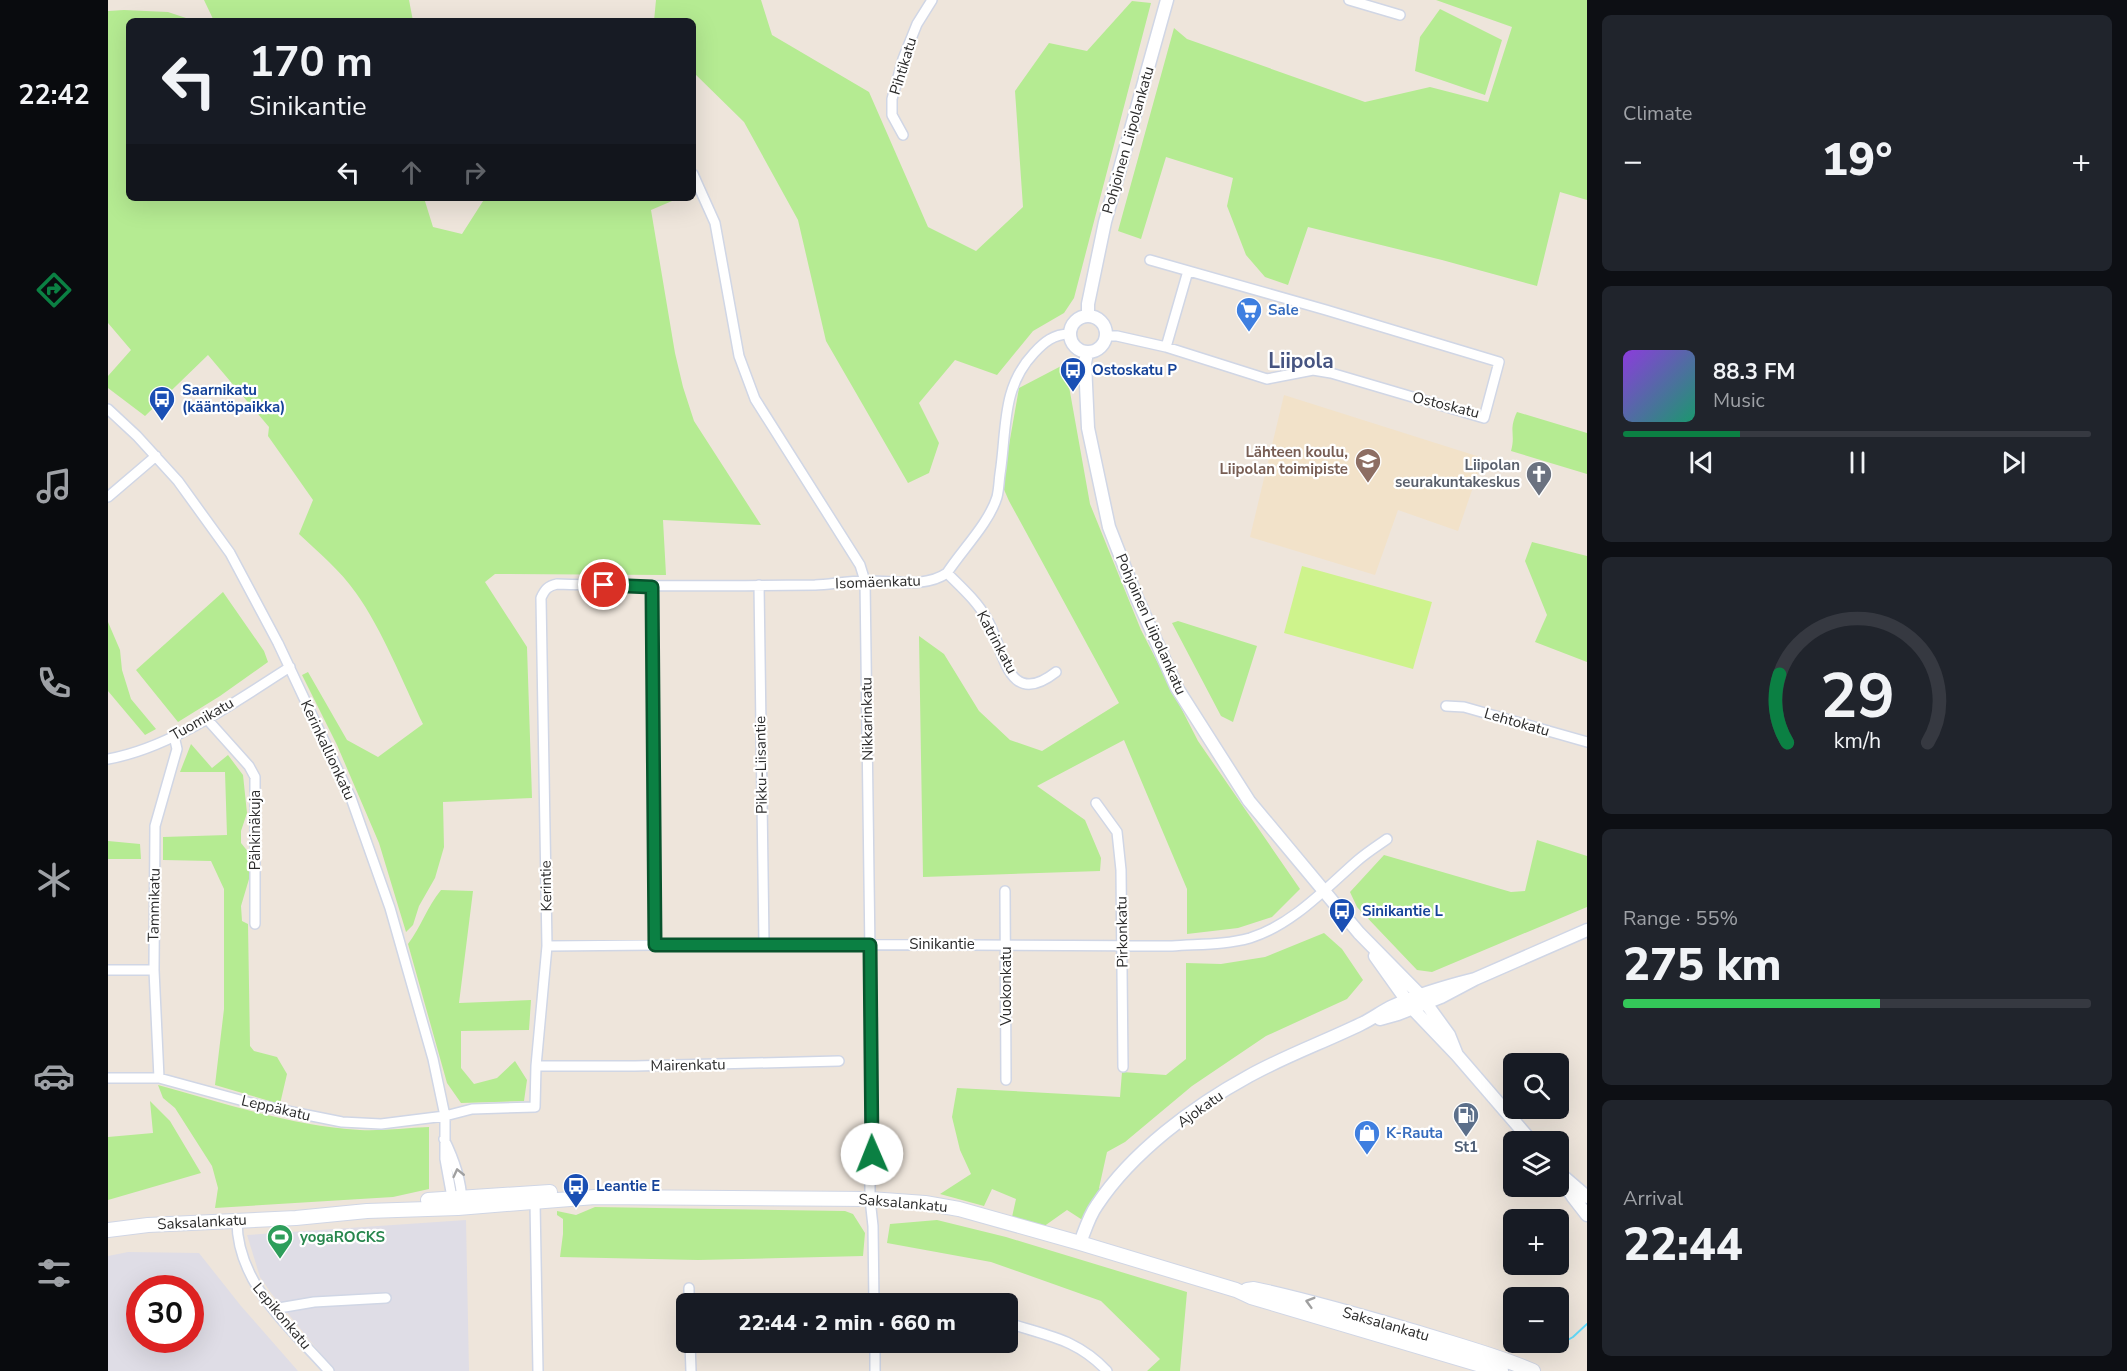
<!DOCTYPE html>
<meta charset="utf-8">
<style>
:root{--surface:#171b24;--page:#20242c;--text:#f1f3f6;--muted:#9ea1a6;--line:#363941;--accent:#0b8043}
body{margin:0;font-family:"Nunito Sans",sans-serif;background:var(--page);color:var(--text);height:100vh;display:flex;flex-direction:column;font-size:22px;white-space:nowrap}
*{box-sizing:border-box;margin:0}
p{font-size:20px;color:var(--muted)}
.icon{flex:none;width:33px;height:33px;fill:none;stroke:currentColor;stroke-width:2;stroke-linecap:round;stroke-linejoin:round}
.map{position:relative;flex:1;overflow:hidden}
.details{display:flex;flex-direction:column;gap:15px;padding:15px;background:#0d0f14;width:540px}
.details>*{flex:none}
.top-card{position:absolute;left:18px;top:18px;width:570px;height:183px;border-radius:9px;box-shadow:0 6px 24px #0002;background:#171b24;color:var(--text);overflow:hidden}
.buttons{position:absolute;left:1395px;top:1053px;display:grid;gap:12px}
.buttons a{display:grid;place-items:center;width:66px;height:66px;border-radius:9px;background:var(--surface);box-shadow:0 6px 24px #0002;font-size:30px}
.speed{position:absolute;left:18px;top:1275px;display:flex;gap:12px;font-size:30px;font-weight:700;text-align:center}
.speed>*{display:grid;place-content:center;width:78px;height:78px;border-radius:50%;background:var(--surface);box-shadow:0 6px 24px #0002;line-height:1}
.speed .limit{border:9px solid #d22;background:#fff;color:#111}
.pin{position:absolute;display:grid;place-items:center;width:51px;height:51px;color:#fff;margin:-26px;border:3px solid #fff;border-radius:50%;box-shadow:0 2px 6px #0007}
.me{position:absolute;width:66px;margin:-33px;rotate:359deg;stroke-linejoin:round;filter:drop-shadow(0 0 4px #0008)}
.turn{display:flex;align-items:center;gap:21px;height:126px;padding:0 24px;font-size:27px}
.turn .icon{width:78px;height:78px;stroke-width:2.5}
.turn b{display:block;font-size:42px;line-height:51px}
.lanes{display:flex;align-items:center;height:57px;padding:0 24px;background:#0003;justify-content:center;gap:30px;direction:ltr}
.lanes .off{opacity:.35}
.big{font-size:45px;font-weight:800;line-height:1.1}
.details .widget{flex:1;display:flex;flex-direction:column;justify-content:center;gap:9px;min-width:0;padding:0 21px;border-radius:9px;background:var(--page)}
.details .dial{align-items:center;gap:0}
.dial svg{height:156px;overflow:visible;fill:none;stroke:var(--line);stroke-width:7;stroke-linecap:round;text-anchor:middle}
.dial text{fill:var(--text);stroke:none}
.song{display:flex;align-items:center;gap:18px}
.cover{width:72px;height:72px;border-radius:9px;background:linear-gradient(135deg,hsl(270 70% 55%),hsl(160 70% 35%))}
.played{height:6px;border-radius:3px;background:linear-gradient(90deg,var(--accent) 25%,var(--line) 25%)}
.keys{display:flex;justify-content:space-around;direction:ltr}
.heat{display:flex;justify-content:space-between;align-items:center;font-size:33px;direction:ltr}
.charge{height:9px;border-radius:4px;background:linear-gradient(90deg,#34c759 55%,var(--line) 0)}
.trip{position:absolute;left:568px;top:1293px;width:342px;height:60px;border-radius:9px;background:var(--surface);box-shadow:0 6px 24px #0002;font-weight:800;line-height:60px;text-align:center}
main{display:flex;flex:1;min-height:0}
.dock{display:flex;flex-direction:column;width:108px;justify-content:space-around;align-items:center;background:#090b0e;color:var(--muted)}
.dock .icon{width:42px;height:42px}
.dock .selected{color:var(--accent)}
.dock b{font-size:27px;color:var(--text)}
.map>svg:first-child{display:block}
.industrial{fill:#dfdde6;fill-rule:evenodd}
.education{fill:#f2e2c9}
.green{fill:#b5eb92}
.pitch{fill:#cef38c}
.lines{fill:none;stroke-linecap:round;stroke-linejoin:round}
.stream{stroke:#63dcfc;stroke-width:2}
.minor-casing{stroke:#d0d6e5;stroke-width:12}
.tertiary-casing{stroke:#d0d6e5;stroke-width:15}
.secondary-casing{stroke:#d0d6e5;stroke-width:16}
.minor{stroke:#fff;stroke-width:9}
.tertiary{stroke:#fff;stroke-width:12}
.secondary{stroke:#fff;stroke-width:14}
.oneway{stroke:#a0a0a0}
.route-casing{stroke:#07532c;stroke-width:15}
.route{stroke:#0b8043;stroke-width:10}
.labels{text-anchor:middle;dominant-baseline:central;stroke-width:4.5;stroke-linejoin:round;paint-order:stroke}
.street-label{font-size:15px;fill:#2b2b2b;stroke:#fff}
.shop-label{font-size:15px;font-weight:bold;fill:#366cbe;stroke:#fff;text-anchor:start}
.transit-label{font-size:15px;font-weight:bold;fill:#164399;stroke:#fff;text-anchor:start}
.education-label{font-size:15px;font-weight:bold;fill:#785e54;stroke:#fff;text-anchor:end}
.worship-label{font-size:15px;font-weight:bold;fill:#5b616d;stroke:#fff;text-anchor:end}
.service-label{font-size:15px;font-weight:bold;fill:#4e5e75;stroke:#fff}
.leisure-label{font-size:15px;font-weight:bold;fill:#27864d;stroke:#fff;text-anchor:start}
.district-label{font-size:21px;font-weight:bold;fill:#465481;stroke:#fff}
</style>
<main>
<nav class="dock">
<b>22:42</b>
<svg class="icon selected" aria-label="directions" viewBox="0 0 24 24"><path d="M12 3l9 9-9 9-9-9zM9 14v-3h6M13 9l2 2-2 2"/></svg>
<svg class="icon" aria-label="music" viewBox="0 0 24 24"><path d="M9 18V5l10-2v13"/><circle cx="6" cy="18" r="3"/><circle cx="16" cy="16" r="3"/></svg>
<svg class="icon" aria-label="phone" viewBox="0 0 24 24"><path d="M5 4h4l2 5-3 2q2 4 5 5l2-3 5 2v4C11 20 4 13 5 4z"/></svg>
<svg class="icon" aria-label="climate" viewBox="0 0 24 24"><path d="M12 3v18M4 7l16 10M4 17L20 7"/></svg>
<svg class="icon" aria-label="car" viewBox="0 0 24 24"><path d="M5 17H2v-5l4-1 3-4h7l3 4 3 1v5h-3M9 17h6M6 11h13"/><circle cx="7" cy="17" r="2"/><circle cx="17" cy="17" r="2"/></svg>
<svg class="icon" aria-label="filters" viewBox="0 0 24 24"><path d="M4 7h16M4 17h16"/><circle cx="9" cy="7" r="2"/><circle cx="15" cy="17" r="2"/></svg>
</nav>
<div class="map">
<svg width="1479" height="1371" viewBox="0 0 1479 1371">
<rect width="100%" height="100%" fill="#eee5db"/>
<path class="industrial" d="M358,1220L361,1371H227L163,1293L152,1277L139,1235Z
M20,1252L91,1253L133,1306L190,1371H0V1256ZM32,1288H82V1340H32Z"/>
<path class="education" d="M1176,395L1375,458L1350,531L1290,510L1267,575L1142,537Z"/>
<path class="green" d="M96,0H301L305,21H106Z
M548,0H653L664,35L761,92L820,227L868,251L915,207L907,91L941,43L979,51L1024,1L1043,3L966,298L956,313L925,331L889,375L847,360L811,403L831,443L821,473L800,483L718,341L690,220L636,122L585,72V21H546Z
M1328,0H1479V200L1452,192L1429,286L1334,260L1200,227L1180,285L1157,277L1138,255L1119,206L1125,178L1058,157L1033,239L1010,231L1066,28L1079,39L1257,102L1322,87L1380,102L1404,27Z
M1332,9L1394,40L1377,95L1307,71L1312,37Z
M16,10L60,12L87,21H21V198H316L325,227L354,234L377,198H571L543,210L567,353L575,387L586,421L653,525L555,520L558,575L387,574L377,582L419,647L424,798L335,802L336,847L327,878L311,906L305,925L298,932L271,843L229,745L194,675L200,672L239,740L270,757L315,724C295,683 274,629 248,593C233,571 210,552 191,534L205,500L160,436L161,427L100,355L37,416L0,388V376L23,350L0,323V11Z
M957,364L982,504L1033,630L1090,741L1192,889L1164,917L1130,928L1079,934V889L1016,740L929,786L977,820L993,858L992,871L815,877L811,636L836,654L871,711L902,740L934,751L1011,703L901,501L894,485L911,388Z
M1409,412L1479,433V474L1403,451C1408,434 1400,431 1409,412Z
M1424,542L1479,556V662L1427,642L1439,615L1417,561Z
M115,592L156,651L160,662L112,696L70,722L28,670Z
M1070,621L1149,646L1125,722L1113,716L1064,623Z
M0,622L12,650L14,670L23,699L48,729L37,735L0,691Z
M83,744L104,768L120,755L135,775L139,813L133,831V843L141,853V879L133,906L134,921L140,924L142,1046L146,1051L169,1057L179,1074L172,1104L107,1085L116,1009V889L103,861L55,860V837L119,835L117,772H72Z
M1429,840L1479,856V907L1324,972L1309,970L1249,907L1242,892L1276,855L1403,892L1417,891Z
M0,841L32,844L33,859H0Z
M333,890L365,891L351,1003L423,1000L421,1030L353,1031V1068L366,1084L389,1078L407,1061L419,1080L416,1101L353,1103L339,1083L300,944C313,927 319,907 333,890Z
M1216,933L1234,949L1255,980L1239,999L1158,1036L1084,1086L1017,1142L999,1152L991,1188L994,1191L976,1221L959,1210L935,1227L904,1217L908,1199L884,1189L876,1206L832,1194L863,1174L852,1150L844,1117L849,1088L1012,1097L1014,1072L1058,1075L1078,1059V963L1113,964L1157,957Z
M50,1085C115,1103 184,1126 252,1130C274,1131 298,1128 321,1127V1189L285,1197L107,1208L110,1188L104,1166L67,1108L55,1098Z
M42,1101L62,1121L93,1173L0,1200V1137L45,1133Z
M487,1207L737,1211L745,1214L757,1233L755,1256L590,1260L452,1257L455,1234V1219L449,1215V1211L468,1215Z
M829,1220L898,1237L1079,1292L1072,1371H1039L1052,1359L993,1301L883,1262L779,1243L782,1224Z"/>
<path class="pitch" d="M1194,566L1324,602L1305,669L1176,633Z"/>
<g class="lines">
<path class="stream" d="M1458,1341L1465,1337L1479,1324"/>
<g class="minor-casing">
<path id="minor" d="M1241,0L1292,15
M795,135L784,115V99L795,59L809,24L824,0
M585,174L607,223L631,356L647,399L752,565L757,581L762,953V1199L765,1226L766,1304
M998,336H1009L1058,347L1159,379L1205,370L1223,373L1376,418L1391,362L1218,310L1042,260
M1058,347L1080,271
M0,409L29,436L70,481L122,553L170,643L243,798L282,908L325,1059L337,1116V1159L345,1203
M0,497L48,456
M839,573C853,587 869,601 879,619C896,647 898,711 948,672
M651,585L656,944
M544,587L547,945
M1338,706L1356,707L1479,742
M98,718L141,766L147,777V924
M0,759C63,748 128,701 182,667
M988,803L1009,832L1013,870L1015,1067
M897,891L898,1080
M439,946L656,944L1064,946C1090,944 1117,945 1142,938C1184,925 1217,889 1249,861C1258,853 1269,846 1279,839
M0,970H46
M428,1066H527L731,1061
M0,1078H51L154,1106L234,1122L273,1124L337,1116L364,1109L427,1107L428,1066L439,946L433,598C437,589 440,586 449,584C535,587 621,586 707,585C724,584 741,581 758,581C783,580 816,589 839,573C854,550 881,523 889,497C891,489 891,481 892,474C899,429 893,388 926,353C936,342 946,334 961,334
M51,1078L46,970L47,826L69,749L66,736
M336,1139C346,1159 353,1179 354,1201
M427,1202L430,1371
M129,1221C129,1284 182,1327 221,1371
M581,1288V1304
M716,1299L823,1300L835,1304
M165,1309L206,1302L278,1298
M900,1323C940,1336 969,1339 999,1371
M582,1342L583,1371
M767,1342V1371"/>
</g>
<g class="tertiary-casing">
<path id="tertiary" d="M962 334a18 18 0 1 1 36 0a18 18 0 1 1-36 0Z
M980,316V304L997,222L1059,0
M979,353L977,363L980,428L1001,527L1028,596L1069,688L1141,801L1251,933L1312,995L1341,1035L1349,1055
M1267,956L1304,1008L1349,1055L1424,1142
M1272,1019L1290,1014L1333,997L1367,979L1479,930
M1450,1173L1465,1197L1479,1215
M1457,1178L1479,1197
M972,1243C977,1230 981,1216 989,1205C1024,1152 1086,1106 1141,1076C1177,1056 1216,1042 1253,1024C1264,1019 1274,1011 1285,1006C1311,994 1339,986 1367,979"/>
</g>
<g class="secondary-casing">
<path id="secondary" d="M320,1200L442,1192
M0,1230L40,1225L188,1218L259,1211L350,1208L487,1197L762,1199L817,1203L851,1209L972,1243L1128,1290L1143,1297L1393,1371
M1139,1290L1146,1289C1202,1301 1257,1317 1311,1333C1349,1345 1388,1355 1425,1371"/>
</g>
<use href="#minor" class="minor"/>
<use href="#tertiary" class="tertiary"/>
<use href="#secondary" class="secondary"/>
</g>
<defs><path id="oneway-chevron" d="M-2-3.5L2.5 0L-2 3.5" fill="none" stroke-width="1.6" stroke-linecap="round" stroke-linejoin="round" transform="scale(1.5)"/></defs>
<g class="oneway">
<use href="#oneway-chevron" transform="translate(350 1173) rotate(-103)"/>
<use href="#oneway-chevron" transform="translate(1202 1302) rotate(-164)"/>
</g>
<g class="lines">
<g class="route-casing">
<path id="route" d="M496,585L544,587L547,945H762L764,1154"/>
</g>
<use href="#route" class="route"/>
</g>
<defs>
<g id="supermarket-pin" transform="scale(1.35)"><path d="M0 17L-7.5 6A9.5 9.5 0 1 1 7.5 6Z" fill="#3f7fe0" stroke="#fff"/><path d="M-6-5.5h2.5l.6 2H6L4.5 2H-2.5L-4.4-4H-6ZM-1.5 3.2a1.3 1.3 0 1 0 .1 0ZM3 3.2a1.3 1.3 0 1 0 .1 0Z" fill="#fff"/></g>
<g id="bus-pin" transform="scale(1.35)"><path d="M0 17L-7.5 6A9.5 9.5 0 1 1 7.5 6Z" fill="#1a4fb4" stroke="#fff"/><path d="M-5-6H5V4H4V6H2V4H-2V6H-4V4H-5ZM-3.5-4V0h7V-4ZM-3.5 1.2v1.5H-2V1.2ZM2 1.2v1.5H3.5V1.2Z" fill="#fff"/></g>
<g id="school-pin" transform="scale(1.35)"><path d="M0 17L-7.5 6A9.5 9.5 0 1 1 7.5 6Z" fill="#8d6e63" stroke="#fff"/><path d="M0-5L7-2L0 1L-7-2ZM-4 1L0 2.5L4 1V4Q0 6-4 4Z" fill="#fff"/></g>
<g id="church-pin" transform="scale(1.35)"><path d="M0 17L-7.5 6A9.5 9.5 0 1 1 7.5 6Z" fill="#6b7280" stroke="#fff"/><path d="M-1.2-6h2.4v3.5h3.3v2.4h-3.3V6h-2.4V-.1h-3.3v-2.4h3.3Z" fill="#fff"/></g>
<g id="fuel-pin" transform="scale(1.35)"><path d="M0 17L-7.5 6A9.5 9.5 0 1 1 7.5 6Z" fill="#5c6f8a" stroke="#fff"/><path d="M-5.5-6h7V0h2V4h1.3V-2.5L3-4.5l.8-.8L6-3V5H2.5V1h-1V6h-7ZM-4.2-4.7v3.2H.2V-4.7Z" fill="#fff"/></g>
<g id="shop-pin" transform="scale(1.35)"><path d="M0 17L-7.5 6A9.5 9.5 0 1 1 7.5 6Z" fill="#3f7fe0" stroke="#fff"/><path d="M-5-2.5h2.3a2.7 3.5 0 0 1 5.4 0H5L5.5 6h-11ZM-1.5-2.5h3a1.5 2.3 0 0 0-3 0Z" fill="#fff"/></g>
<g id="stadium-pin" transform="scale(1.35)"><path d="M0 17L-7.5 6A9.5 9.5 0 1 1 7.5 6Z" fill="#2e9e5b" stroke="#fff"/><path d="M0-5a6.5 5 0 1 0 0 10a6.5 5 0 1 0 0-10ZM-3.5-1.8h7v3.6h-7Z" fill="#fff"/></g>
</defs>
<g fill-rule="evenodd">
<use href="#supermarket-pin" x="1141" y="310"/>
<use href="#bus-pin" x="965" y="370"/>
<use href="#bus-pin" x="54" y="399"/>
<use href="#school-pin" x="1260" y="461"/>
<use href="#church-pin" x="1431" y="474"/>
<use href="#bus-pin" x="1234" y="911"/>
<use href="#fuel-pin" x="1358" y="1115"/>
<use href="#shop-pin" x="1259" y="1133"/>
<use href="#bus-pin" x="468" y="1186"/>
<use href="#stadium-pin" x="172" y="1237"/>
</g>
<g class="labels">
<g class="street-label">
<text transform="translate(795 66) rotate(-73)">Pihtikatu</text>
<text transform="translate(1020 140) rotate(-74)">Pohjoinen Liipolankatu</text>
<text transform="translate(1338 405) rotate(14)">Ostoskatu</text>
<text transform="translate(770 582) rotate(-2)">Isomäenkatu</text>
<text transform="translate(1043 624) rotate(66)">Pohjoinen Liipolankatu</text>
<text transform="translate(889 642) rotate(62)">Katrinkatu</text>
<text transform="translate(94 719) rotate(-30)">Tuomikatu</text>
<text transform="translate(759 719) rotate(-91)">Nikkarinkatu</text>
<text transform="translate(1409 722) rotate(16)">Lehtokatu</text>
<text transform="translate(220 750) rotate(65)">Kerinkallionkatu</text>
<text transform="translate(653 765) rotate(-91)">Pikku-Liisantie</text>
<text transform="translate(147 830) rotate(-90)">Pähkinäkuja</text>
<text transform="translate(438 886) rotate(-91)">Kerintie</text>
<text transform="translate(46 905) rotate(-89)">Tammikatu</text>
<text transform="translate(1014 932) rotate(-91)">Pirkonkatu</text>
<text x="834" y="944">Sinikantie</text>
<text transform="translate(898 986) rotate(-90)">Vuokonkatu</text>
<text transform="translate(580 1065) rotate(-1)">Mairenkatu</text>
<text transform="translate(168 1108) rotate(13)">Leppäkatu</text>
<text transform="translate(1092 1109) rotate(-35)">Ajokatu</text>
<text transform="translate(795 1203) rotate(5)">Saksalankatu</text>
<text transform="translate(94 1222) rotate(-3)">Saksalankatu</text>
<text transform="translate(174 1316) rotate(50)">Lepikonkatu</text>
<text transform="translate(1278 1324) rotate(16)">Saksalankatu</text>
</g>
<g class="shop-label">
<text x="1160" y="310">Sale</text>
<text x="1278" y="1133">K-Rauta</text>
</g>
<g class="transit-label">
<text x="984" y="370">Ostoskatu P</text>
<text x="74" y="390">Saarnikatu<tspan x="74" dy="17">(kääntöpaikka)</tspan></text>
<text x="1254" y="911">Sinikantie L</text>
<text x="488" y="1186">Leantie E</text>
</g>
<g class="education-label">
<text x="1240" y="452">Lähteen koulu,<tspan x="1240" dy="17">Liipolan toimipiste</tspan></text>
</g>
<g class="worship-label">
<text x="1412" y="465">Liipolan<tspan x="1412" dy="17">seurakuntakeskus</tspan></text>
</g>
<g class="service-label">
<text x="1358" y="1147">St1</text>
</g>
<g class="leisure-label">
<text x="192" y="1237">yogaROCKS</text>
</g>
<g class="district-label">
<text x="1193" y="361">Liipola</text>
</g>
</g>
</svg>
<div class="buttons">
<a><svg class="icon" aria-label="search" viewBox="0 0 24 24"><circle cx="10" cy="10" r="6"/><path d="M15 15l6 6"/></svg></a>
<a><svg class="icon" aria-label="layers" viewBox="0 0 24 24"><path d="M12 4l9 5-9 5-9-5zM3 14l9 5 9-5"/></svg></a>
<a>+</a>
<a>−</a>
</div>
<div class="speed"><div class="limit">30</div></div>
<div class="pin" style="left:496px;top:585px;background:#d93025"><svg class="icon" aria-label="arrive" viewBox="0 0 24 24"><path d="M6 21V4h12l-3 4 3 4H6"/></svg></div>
<svg class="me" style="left:764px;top:1154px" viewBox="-20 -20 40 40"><circle r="19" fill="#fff"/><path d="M0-13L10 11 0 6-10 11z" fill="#0b8043"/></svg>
<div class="trip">22:44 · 2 min · 660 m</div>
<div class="top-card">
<div class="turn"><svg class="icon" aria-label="left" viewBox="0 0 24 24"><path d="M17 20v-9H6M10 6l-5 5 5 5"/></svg><div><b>170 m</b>Sinikantie</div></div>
<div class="lanes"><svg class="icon" aria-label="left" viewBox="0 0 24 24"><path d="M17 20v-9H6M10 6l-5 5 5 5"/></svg><svg class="icon off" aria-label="ahead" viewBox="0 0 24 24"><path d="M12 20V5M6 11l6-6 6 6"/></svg><svg class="icon off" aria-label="right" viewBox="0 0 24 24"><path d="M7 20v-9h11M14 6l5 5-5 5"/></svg></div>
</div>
</div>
<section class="details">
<div class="widget"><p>Climate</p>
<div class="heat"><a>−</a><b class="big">19°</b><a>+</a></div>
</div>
<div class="widget">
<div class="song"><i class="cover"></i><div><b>88.3 FM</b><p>Music</p></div></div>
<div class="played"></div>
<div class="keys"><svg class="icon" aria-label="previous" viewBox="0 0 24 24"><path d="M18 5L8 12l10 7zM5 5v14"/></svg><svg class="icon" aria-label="pause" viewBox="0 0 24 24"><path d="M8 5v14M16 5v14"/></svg><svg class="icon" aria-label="next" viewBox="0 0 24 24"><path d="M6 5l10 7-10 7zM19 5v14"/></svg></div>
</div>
<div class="widget dial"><svg viewBox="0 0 100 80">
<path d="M14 69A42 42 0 1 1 86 69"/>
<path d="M14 69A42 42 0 0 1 10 34" stroke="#0b8043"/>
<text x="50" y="56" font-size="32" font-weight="700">29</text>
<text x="50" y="72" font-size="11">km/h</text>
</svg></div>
<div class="widget"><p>Range · 55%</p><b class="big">275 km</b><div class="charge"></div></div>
<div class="widget"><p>Arrival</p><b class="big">22:44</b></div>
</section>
</main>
